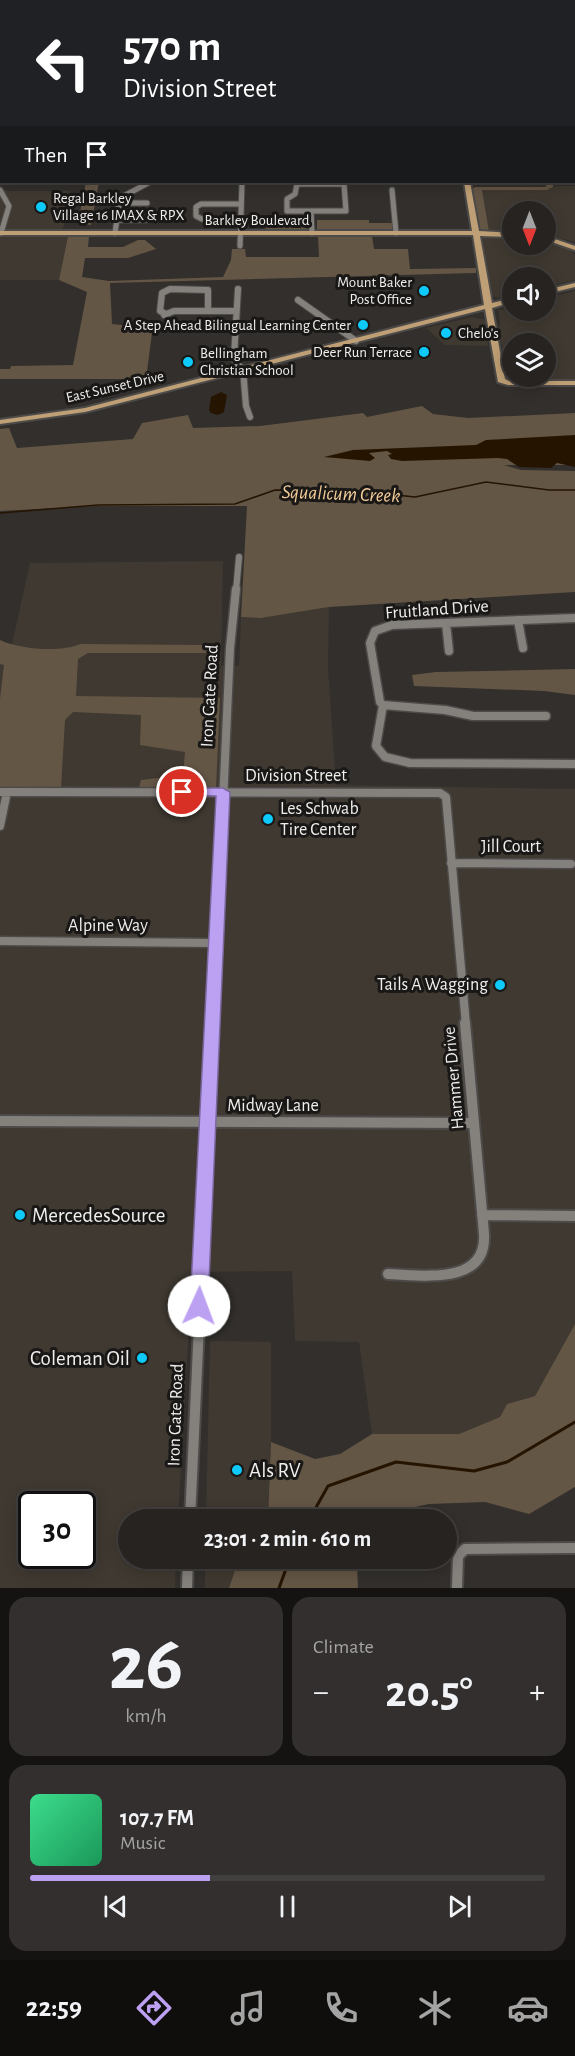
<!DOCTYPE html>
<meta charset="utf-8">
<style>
:root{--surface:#262321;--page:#322f2e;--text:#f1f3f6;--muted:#a4a4a5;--line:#42403f;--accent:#bca0f2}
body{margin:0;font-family:"Alegreya Sans",sans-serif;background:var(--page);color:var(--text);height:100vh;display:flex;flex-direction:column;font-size:22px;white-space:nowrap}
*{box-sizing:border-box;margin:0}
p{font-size:20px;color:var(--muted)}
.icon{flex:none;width:33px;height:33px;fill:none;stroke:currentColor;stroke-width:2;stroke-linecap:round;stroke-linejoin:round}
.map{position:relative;height:1588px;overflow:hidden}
.drawer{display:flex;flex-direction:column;gap:9px;padding:9px;background:#151312;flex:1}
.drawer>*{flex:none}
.hud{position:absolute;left:0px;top:0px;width:576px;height:183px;box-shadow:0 3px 15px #0003,0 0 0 2px var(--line);background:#202124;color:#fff;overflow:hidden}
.needle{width:39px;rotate:180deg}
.tools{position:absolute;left:502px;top:201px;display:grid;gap:12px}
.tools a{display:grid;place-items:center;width:54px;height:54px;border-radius:50%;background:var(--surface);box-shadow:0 3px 15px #0003,0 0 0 2px var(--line);font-size:30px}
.speed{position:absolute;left:18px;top:1491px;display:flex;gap:12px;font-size:30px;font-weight:700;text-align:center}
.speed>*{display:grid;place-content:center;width:78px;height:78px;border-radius:50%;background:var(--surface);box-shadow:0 3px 15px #0003,0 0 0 2px var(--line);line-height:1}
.speed .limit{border:3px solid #111;border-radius:9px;background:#fff;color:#111}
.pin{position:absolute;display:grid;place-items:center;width:51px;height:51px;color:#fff;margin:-26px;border:3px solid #fff;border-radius:50%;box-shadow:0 2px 6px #0007}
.me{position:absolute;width:66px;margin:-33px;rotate:2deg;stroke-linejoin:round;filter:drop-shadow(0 0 4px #0008)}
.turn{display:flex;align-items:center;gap:21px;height:126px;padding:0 24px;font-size:27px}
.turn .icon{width:78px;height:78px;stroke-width:2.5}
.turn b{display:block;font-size:42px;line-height:51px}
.then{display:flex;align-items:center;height:57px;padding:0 24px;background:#0003;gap:12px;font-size:22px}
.big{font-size:45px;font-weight:700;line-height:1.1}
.drawer .tile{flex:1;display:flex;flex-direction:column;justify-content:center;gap:9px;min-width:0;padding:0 21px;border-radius:18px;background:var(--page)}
.drawer .dial{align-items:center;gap:0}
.dial b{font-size:78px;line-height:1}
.song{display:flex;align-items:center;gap:18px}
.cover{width:72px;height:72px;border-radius:9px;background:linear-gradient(135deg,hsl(150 70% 55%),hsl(150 70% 35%))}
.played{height:6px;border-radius:3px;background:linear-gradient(90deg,var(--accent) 35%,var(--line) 35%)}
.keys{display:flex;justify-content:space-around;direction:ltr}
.heat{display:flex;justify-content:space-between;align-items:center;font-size:33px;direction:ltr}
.drawer .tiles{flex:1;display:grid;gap:9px;grid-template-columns:1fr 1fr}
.tile:last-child{grid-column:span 2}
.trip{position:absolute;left:118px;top:1509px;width:339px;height:60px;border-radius:30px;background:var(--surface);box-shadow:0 3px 15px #0003,0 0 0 2px var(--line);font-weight:700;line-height:60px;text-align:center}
.tab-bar{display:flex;height:96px;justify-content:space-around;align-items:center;background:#0f0e0d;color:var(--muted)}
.tab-bar .icon{width:42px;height:42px}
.tab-bar .on{color:var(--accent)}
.tab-bar b{font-size:27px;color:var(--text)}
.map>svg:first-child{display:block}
.built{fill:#3f3931;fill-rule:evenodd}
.green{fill:#645645}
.water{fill:#251400}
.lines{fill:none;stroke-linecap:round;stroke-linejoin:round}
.stream-far1{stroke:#251400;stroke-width:1.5}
.stream{stroke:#251400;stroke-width:3}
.minor-far3-casing{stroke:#4d4b49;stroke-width:7}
.minor-far2-casing{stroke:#4d4b49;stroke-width:8}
.minor-far1-casing{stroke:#4d4b49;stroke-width:11}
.minor-casing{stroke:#4d4b49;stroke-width:14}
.major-casing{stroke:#4d4b49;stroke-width:4}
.minor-far3{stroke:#84817d;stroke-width:5}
.minor-far2{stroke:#84817d;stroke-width:6}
.minor-far1{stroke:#84817d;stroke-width:8}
.minor{stroke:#84817d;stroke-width:10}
.major{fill:#bf9f75;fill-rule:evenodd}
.route{fill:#bca0f2;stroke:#7a689d;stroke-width:1.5}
.poi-dot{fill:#0ecafa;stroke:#191816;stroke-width:2}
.labels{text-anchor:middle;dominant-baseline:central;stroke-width:6;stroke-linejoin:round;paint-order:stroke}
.far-poi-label{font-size:15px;fill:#f0eeec;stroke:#191816;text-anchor:start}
.far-street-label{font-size:15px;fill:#f0eeec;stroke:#191816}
.street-label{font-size:18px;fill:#f0eeec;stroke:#191816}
.poi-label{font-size:18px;fill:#f0eeec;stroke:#191816;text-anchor:start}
.water-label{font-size:20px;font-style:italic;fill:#f2cb99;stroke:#191816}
.near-poi-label{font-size:21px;fill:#f0eeec;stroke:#191816;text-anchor:start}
</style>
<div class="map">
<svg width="575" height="1588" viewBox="0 0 575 1588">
<rect width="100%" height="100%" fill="#322f2c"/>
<path class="built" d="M556,186H575V242L546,235V212H513V233L489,231L482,190H546Z
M0,187L8,191H69L71,194L63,229L0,230Z
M0,235H68L59,280H0Z
M482,236L513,238V244H546V241L559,244L571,250L575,255V280L546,287V278H513V295L498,298L493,296Z
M575,291V381H514L507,379L499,331L500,321L498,310L513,307V310H546V298ZM513,344H546V376H513Z
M472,317L485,320L488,346L445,345L426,328Z
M223,561L221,666H239L241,617L261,618L329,607L328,667L336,785L575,789V1324L535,1396L507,1404L500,1417L459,1434H372L359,1342L295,1341L292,1271L192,1272L178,1519L129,1520V1558L176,1559L175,1588H0V649L12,644L30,563ZM32,1504H82V1556H32Z
M210,1341L271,1342V1442L268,1519H206Z
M205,1559H241L238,1562L229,1588H205Z"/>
<path class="green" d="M86,182H99L91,225L78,223Z
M547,182H553V187L547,190H482L489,231L478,230L471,190L475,187H546Z
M266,220H307V229L266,231Z
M317,220H369V223H392L393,231H323L317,229Z
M68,236H89L88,247H123L138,240H145L156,249L128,258H85L82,277L109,281L223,277L231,260L232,249H245L246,257H319L318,236H372L374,249H408L410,269L476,268V273L110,283L112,324L139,327L152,333L146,379H0V369H10L11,366L73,365L87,292L59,280Z
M422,406L433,414L468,418L575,413V465H504L521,470L575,471V592L329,607L261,618L241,617L247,506H96L0,511V429L9,428L17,448L133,439L142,423L188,415L193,428L260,426L363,413L367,417Z
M0,640C19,649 60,653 80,644L206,645L210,650L205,653H88L78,659L76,696L220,698L216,788H139L141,780L183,775L185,752L140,745L141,715L73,712L65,720L61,788L0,787V699L4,665L0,664Z
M575,669V695L544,691L414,686L412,675L436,672Z
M575,1324V1487L529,1514L485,1502L429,1504L372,1516L371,1519H268L271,1442L315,1459L340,1454L372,1434H459L500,1417L507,1404L535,1396Z
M241,1559H359L357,1567L358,1588H229L238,1561Z"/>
<path class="water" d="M221,392L227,395L224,412L218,415L211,413L209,410L211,397Z
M575,435V467L557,463L551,468L519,467L507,459L498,458L402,461L391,459L388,455L392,454L387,451L369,453L375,458L370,461L324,457L353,450L476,445L486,440Z"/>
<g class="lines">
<path class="stream-far1" d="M0,513L98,505L235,504L275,490L359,491L415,497L486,482L549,490H575"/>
<path class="stream" d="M309,1520L328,1486L396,1462L474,1471L507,1462L575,1422
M279,1588L290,1558"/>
<g class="minor-far3-casing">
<path id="minor-far3" d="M297,184H344L346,211H287V199L295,194Z
M0,190L9,206L1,233
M392,190L396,233
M119,203H147
M241,204H201L196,207V216L202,219H241
M311,211L312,233
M117,220H145
M115,233L120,198L150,182
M240,246L242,182"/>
</g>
<g class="minor-far2-casing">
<path id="minor-far2" d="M238,289L234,357L236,363L243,369L246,406L250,417
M298,300L356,341
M166,314L160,311L162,293L170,289L208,290V310
M164,315L174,311H236
M236,591L239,557"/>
</g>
<g class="minor-far1-casing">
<path id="minor-far1" d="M575,618L392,625L375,631L370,643L380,702L383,705L376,746L385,757L410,763L575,764
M518,620L523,648
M446,623L449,651
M383,705L445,710L473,716H546
M0,792L440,793L446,797L466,1025
M0,826L7,792
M451,863L571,864
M0,941L215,943
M213,1025L230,648L236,589"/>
</g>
<g class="minor-casing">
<path id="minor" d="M0,1121L474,1123
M482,1215L575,1216
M388,1274C422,1275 487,1286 484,1234L465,1023
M190,1520L213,1023
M187,1588L188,1558
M457,1588L458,1556L465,1549L575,1548"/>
</g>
<g class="major-casing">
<path id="major" d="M0,16H2V20H0Z
M574,17H575V21H574Z
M464,182H470L479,231L513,233V237L480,236L492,303L513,298V302L492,308L505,379L509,381H575V385H508L498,382L485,309L85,412L0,424V420L85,408L484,305L473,235H0V231H472Z
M546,236L575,246V250L546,240Z
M575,283V287L546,294V290Z"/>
</g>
<use href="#minor-far3" class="minor-far3"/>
<use href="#minor-far2" class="minor-far2"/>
<use href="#minor-far1" class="minor-far1"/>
<use href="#minor" class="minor"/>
<use href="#major" class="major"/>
</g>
<path class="route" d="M182,788H223L230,792L208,1306L205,1311L199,1314L193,1311L190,1306L216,796L177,795L175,792Z"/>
<g class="poi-dot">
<circle cx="41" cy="207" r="6"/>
<circle cx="424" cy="291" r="6"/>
<circle cx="363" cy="325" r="6"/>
<circle cx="446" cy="333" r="6"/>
<circle cx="424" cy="352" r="6"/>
<circle cx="188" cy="362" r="6"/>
<circle cx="268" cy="819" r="6"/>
<circle cx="500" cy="985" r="6"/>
<circle cx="20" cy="1215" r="6"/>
<circle cx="142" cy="1358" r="6"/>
<circle cx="237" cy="1470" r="6"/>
</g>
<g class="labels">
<g class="far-poi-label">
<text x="53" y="198">Regal Barkley<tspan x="53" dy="17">Village 16 IMAX &amp; RPX</tspan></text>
<text x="412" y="282" text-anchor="end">Mount Baker<tspan x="412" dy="17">Post Office</tspan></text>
<text x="351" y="325" text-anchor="end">A Step Ahead Bilingual Learning Center</text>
<text x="458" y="333">Chelo's</text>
<text x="412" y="352" text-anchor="end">Deer Run Terrace</text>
<text x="200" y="353">Bellingham<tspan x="200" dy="17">Christian School</tspan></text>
</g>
<g class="far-street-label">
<text x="257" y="220">Barkley Boulevard</text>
<text transform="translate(115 387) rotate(-13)">East Sunset Drive</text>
</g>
<g class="street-label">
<text transform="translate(437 610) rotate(-4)">Fruitland Drive</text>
<text transform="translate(210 696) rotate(-87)">Iron Gate Road</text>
<text x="296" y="776">Division Street</text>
<text x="511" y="847">Jill Court</text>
<text x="108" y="926">Alpine Way</text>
<text transform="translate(454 1078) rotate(-95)">Hammer Drive</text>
<text x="273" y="1106">Midway Lane</text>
<text transform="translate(176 1415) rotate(-88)">Iron Gate Road</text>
</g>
<g class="poi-label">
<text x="280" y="809">Les Schwab<tspan x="280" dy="21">Tire Center</tspan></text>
<text x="488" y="985" text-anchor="end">Tails A Wagging</text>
</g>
<g class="water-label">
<text transform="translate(341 494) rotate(2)">Squalicum Creek</text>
</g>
<g class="near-poi-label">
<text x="32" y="1215">MercedesSource</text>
<text x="130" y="1358" text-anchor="end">Coleman Oil</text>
<text x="249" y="1470">Als RV</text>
</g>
</g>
</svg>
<div class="tools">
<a><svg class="needle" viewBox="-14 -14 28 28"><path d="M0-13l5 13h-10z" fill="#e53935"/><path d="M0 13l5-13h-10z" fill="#a4a4a5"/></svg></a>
<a><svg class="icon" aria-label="sound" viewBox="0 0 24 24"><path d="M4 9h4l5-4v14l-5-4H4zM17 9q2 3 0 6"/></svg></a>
<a><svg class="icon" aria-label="layers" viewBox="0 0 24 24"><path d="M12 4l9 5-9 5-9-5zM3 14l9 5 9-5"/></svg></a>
</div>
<div class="speed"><div class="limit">30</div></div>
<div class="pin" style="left:182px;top:792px;background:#d93025"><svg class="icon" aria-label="arrive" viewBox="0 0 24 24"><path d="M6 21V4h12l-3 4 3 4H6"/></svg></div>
<svg class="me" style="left:199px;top:1306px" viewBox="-20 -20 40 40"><circle r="19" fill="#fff"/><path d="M0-13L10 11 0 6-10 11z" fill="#bca0f2"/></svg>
<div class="trip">23:01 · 2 min · 610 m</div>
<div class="hud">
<div class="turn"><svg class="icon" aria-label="left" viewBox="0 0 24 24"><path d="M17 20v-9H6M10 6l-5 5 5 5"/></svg><div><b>570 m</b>Division Street</div></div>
<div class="then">Then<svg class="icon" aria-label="arrive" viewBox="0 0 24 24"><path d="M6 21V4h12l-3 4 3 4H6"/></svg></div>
</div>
</div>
<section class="drawer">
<div class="tiles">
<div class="tile dial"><b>26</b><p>km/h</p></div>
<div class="tile"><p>Climate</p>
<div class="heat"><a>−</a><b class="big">20.5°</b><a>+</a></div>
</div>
<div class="tile">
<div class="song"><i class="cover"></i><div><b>107.7 FM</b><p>Music</p></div></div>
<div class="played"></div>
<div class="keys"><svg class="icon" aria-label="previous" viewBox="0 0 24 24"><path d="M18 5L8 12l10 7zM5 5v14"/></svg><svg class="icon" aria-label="pause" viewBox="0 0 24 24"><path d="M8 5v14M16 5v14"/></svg><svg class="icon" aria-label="next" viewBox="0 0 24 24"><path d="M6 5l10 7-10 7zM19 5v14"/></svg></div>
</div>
</div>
</section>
<nav class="tab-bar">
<b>22:59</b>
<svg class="icon on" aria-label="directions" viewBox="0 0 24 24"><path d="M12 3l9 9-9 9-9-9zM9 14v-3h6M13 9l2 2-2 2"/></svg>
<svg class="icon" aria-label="music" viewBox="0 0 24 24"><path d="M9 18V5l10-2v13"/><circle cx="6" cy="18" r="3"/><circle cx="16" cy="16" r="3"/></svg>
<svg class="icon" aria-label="phone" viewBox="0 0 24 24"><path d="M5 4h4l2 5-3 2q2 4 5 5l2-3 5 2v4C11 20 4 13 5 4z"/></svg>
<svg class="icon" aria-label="climate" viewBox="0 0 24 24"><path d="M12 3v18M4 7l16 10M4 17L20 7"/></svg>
<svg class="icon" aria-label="car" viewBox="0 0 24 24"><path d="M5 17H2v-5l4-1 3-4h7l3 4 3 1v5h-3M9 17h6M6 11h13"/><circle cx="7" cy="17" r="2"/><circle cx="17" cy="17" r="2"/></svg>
</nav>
